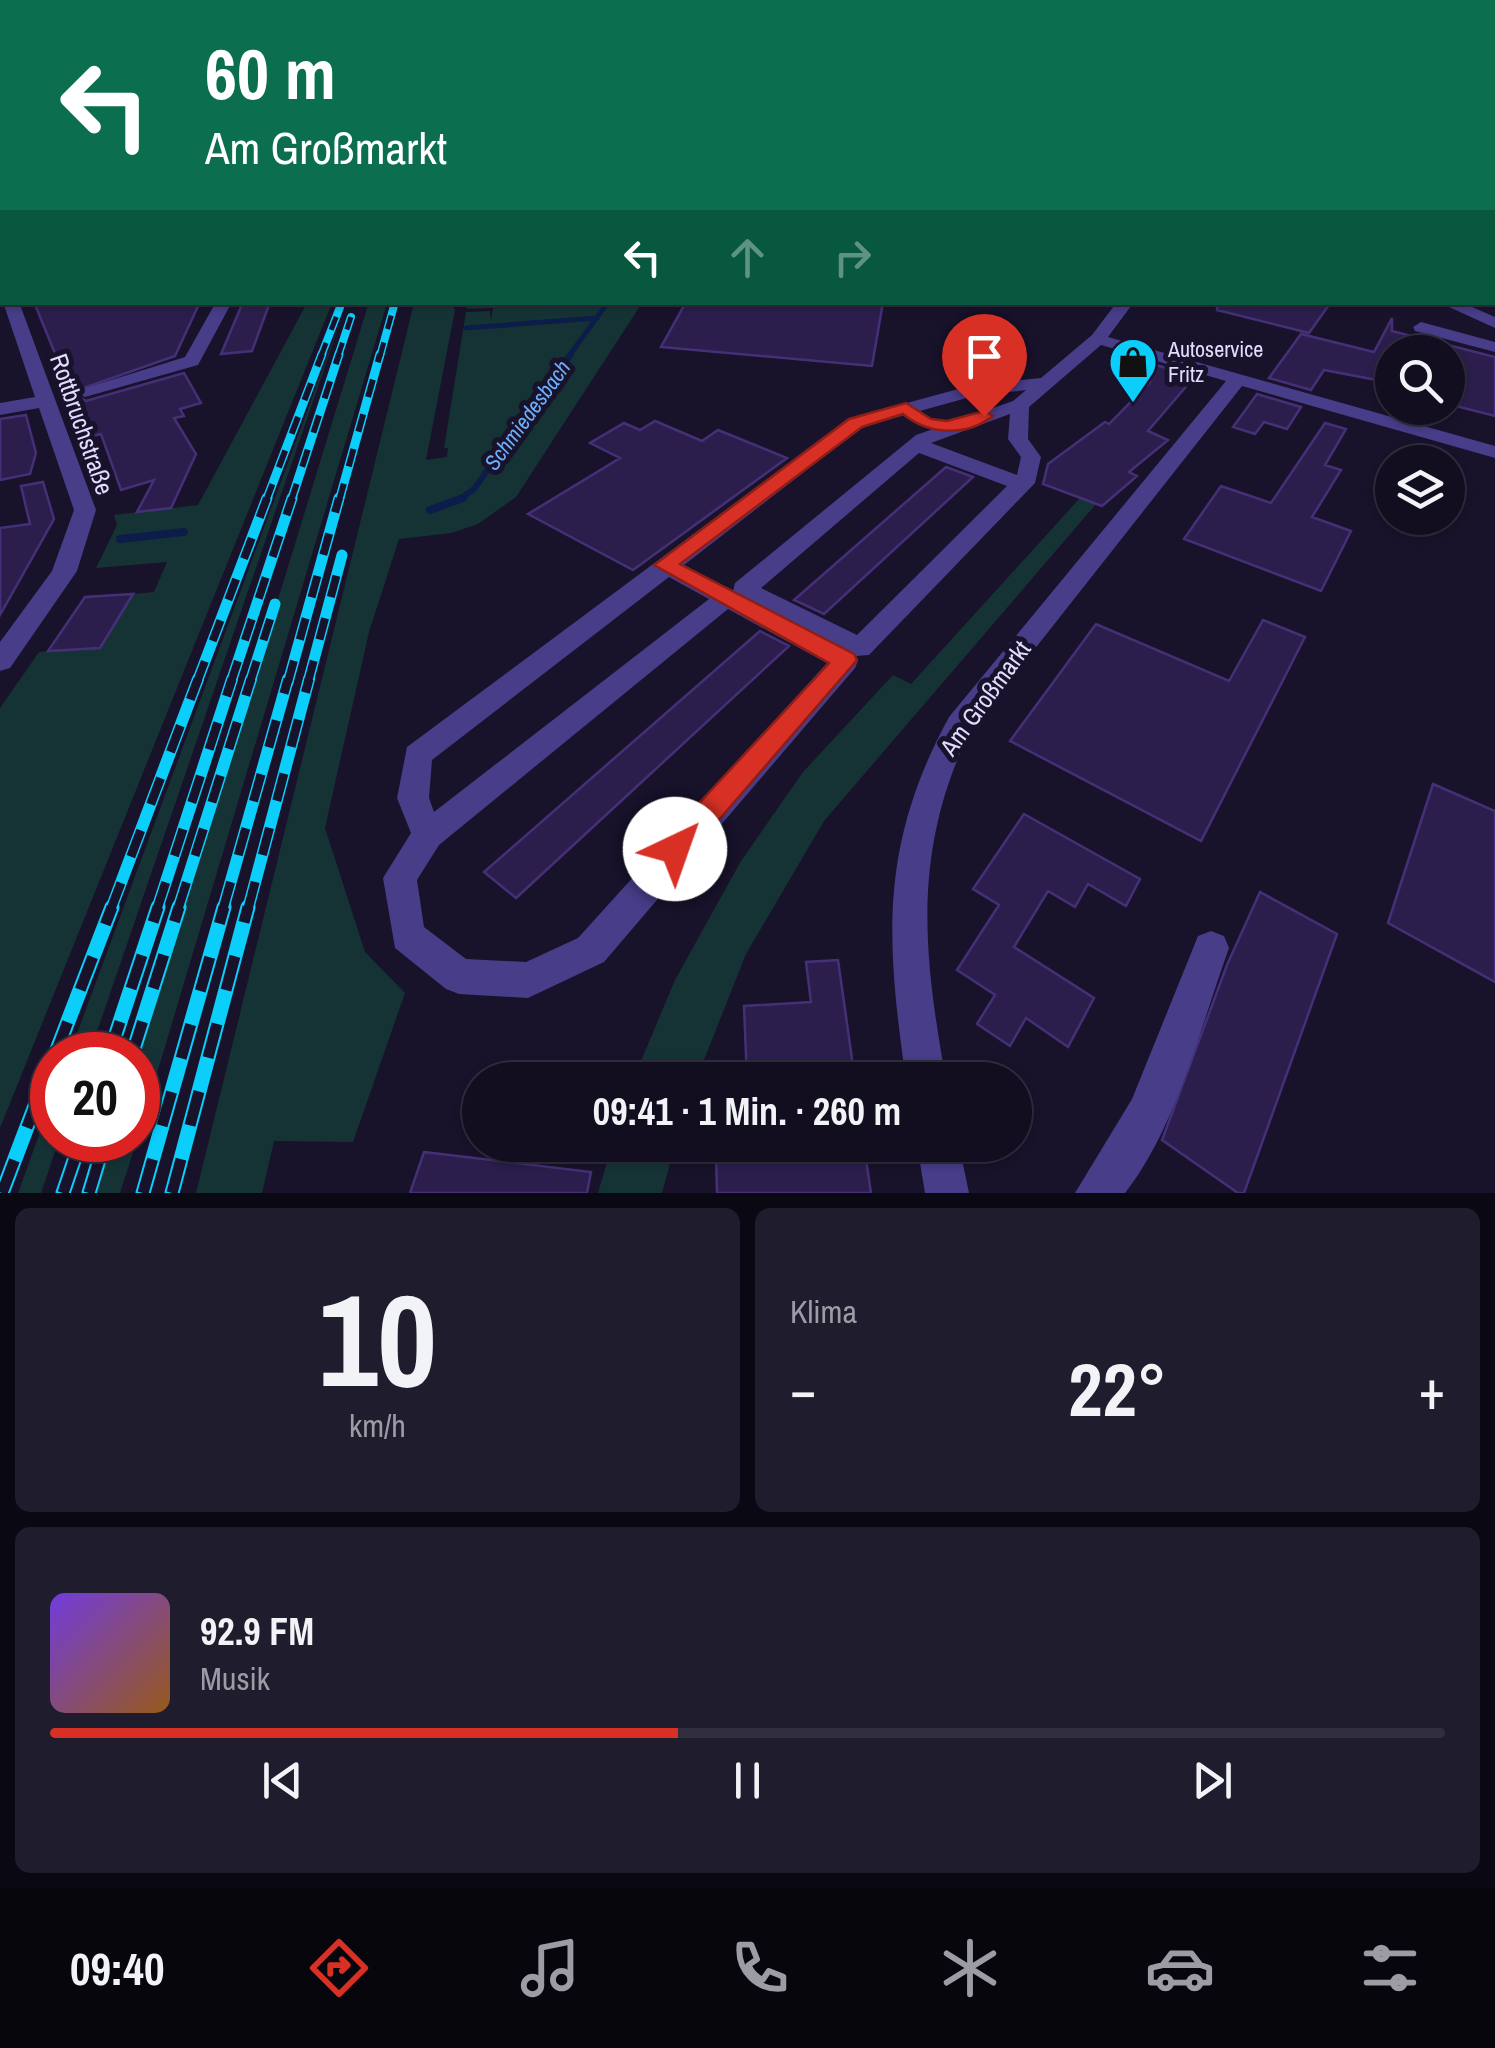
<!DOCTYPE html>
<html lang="de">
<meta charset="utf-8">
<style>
:root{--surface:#120e20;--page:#1f1c2d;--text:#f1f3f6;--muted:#9c9ca5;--line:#312e3e;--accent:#d93025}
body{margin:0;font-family:"Archivo Narrow",sans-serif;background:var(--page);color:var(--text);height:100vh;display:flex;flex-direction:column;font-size:38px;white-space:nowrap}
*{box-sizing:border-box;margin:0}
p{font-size:32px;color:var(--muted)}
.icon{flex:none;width:55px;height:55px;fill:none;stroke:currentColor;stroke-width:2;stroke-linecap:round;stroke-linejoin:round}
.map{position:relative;height:1193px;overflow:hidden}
.drawer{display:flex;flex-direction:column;gap:15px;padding:15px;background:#0a0812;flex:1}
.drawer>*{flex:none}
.top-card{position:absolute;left:0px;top:0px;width:1495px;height:305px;box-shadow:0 2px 8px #0004,0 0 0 2px var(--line);background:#0b6e4f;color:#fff;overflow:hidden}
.buttons{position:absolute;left:1375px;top:335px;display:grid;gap:20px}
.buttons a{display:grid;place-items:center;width:90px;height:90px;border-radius:50%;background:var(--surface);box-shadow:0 2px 8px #0004,0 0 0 2px var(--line);font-size:50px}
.speed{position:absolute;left:30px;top:1032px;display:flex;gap:20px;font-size:50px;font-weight:700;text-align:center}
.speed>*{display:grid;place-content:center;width:130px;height:130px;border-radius:50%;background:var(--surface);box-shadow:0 2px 8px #0004,0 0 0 2px var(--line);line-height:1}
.speed .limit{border:15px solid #d22;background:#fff;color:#111}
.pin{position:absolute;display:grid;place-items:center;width:85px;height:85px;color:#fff;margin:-102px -42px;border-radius:50% 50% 50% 0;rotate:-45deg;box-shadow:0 0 10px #0007}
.pin .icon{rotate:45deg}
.me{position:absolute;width:110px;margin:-55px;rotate:42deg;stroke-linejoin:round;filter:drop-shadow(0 0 8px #0008)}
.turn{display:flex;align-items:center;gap:35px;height:210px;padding:0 40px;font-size:45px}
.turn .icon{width:130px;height:130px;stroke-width:2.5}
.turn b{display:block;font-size:70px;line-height:85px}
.lanes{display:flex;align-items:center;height:95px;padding:0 40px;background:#0003;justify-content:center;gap:50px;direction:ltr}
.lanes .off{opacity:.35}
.big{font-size:75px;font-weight:700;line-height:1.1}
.drawer .tile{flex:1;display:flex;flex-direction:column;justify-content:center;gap:15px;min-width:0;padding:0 35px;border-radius:15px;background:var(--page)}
.drawer .dial{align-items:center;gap:0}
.dial b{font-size:130px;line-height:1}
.song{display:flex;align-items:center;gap:30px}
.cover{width:120px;height:120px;border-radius:15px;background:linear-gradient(135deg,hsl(260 70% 55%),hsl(30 70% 35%))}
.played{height:10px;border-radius:5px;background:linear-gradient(90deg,var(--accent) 45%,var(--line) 45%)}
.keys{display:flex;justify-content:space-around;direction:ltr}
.heat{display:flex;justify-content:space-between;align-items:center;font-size:55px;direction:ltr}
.drawer .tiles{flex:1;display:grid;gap:15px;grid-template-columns:1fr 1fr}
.tile:last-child{grid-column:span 2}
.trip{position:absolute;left:462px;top:1062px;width:570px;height:100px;border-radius:50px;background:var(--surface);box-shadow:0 2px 8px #0004,0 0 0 2px var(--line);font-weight:700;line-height:100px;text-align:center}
.dock{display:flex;height:160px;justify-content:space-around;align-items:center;background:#07060d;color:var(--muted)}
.dock .icon{width:70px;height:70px}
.dock .current{color:var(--accent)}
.dock b{font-size:45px;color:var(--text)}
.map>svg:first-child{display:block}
.green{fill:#153335}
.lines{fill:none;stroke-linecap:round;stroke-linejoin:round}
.stream-far2{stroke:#0c1d4a;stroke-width:5}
.stream-far1{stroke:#0c1d4a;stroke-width:6}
.stream{stroke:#0c1d4a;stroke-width:8}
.building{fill:#2b1e4c;stroke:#453077;stroke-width:2.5}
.minor{fill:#473d89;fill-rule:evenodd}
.highway{fill:#fd5999;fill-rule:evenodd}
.rail-far4-casing{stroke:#0bcefb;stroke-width:8}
.rail-far3-casing{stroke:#0bcefb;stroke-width:9}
.rail-far2-casing{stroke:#0bcefb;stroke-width:11}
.rail-far1-casing{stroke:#0bcefb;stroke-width:12}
.rail-casing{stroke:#0bcefb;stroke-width:15}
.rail-far4{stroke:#18122b;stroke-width:5;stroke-dasharray:14;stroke-linecap:butt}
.rail-far3{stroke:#18122b;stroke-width:6;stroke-dasharray:18;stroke-linecap:butt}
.rail-far2{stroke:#18122b;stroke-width:8;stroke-dasharray:22;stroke-linecap:butt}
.rail-far1{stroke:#18122b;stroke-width:9;stroke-dasharray:28;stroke-linecap:butt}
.rail{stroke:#18122b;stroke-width:11;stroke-dasharray:35;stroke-linecap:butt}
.route{fill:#d93025;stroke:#8d1f18;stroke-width:2.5}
.labels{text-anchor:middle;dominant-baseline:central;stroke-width:10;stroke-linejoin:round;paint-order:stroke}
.far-poi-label{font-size:22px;fill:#e3dcfe;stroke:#18122b;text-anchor:start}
.far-water-label{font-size:22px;font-style:italic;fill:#6cadfd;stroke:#18122b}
.street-label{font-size:25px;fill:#e3dcfe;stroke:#18122b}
</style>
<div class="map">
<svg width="1495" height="1193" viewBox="0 0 1495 1193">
<rect width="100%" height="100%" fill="#18122b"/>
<path class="green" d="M369,302L387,303L138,1137V1057Z
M307,303H332L0,1128V708L39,652L100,648L133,594L154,592L167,562L96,568L117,525L114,515L198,505Z
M414,303H452L455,310L426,460L447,457L448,448H444L466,312L490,311L491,321L493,308L467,309L466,303H642L516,497L478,524L451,533L399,539L369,632L325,828L365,952L405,993L353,1142L274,1141L262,1193H196Z
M343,314L89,1055H69Z
M1080,498L1096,504L824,821L746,954L696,1080H633L675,980L741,861L803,772L893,675L911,684Z
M52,1099V1140H59L41,1193H18Z
M111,1140H137L120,1193H95Z
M612,1145H675L662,1193H598Z"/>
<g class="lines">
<path class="stream-far2" d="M466,328L597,318
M569,356L608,302"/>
<path class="stream-far1" d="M457,501L474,489L571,354"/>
<path class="stream" d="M430,510L463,498
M120,539L184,532"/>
</g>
<path class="building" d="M34,302H200L175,356L72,392L86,401L184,373L201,403L180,409L184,416L174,418L196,454L171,508L137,512L154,480L121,490L101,434L89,437Z
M243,302H270L252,351L221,354Z
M686,302H883L872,366L661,347Z
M1218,302H1331L1309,333L1217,310Z
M1392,318V331L1446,345L1445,352H1392V383L1324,370L1311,390L1269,378L1301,334L1374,352Z
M1448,345L1495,357V416L1448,404Z
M1132,358L1173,370L1168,376L1190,382L1148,431L1168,440L1129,472L1137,476L1102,506L1043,484L1048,464L1105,422L1109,424L1150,382L1119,372Z
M1257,394L1301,407L1287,429L1264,422L1255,434L1233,427Z
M26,415L36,453L30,474L0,480V419Z
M655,421L702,441L718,430L787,458L633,570L528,514L620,458L590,443L624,423L640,430Z
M1325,423L1346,429L1325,465L1341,470L1312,517L1351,531L1321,591L1184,539L1221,486L1271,503Z
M946,467L973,477L824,614L794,600Z
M43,482L54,519L0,615V528L30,524L21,486Z
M133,594L100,648L48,651L85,597Z
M1263,620L1305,637L1201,841L1010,741L1096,624L1229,681Z
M760,631L789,646L516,898L484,872Z
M1433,784L1495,811V982L1388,923Z
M1024,814L1140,879L1126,906L1088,884L1075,907L1048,891L1014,947L1094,998L1068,1047L1026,1018L1010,1046L977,1024L995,995L957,970L999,905L973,889Z
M1260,892L1337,934L1244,1193H1238L1162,1140L1227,965Z
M838,960L855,1080H747L744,1006L811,1002L806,962Z
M750,1145H864L871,1193H717L716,1153L751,1151Z
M424,1152L591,1172L587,1193H410Z"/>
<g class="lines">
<path class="minor" d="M0,265H2V282L0,281Z
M3,302H19L96,510L77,571L10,668L0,671V642L52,571L74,510L39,408L0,415V403L35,397Z
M216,302H232L198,365L85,397L76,391L185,357Z
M1117,302H1134L1108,337L1495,446V458L1242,386L970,731C912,852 923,952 946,1080H906C886,940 879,846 949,717L1226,381L1101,345L1029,407L1028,439L1041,457L1035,483L869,655L856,656L858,661L855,668L604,962L528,998L459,994L446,989L395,948L383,878L411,833L397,798L407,747L848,419L973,385L1041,378L1092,335ZM1026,390L1013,401L916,435L735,583L733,591L684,565L862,427L974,396ZM1010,414L1008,439L1021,457L1017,475L931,443ZM919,453L1007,486L857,635L761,588ZM669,577L709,599L434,812L429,798L432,760ZM728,609L827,663L578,938L526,962L466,959L424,927L417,880L439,845Z
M1438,302H1461L1495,317V328Z
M1421,322L1495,342V352L1415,331L1413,327Z
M1211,931L1224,936L1229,948C1201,1025 1176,1129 1125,1193H1075L1132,1099L1198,936Z
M917,1145H959L969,1193H925Z"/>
<path class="highway" d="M1492,155L1495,156V165H1492Z"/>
<g class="rail-far4-casing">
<path id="rail-far4" d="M321,356L342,302
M338,356L351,317
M380,356L395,302"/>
</g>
<g class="rail-far3-casing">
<path id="rail-far3" d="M266,501L322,354
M291,501L339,354
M339,501L380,354"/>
</g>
<g class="rail-far2-casing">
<path id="rail-far2" d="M197,682L267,498
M231,682L292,498
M250,682L275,604
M288,682L339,498
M308,682L342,555"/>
</g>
<g class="rail-far1-casing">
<path id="rail-far1" d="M111,909L198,679
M157,909L232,679
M178,909L251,679
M223,909L288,679
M248,909L309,679"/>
</g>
<g class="rail-casing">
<path id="rail" d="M55,1055L112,907
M109,1055L158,907
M132,1055L179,907
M2,1193L52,1061
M63,1193L81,1140
M89,1193L105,1140
M143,1193L224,907
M172,1193L248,907"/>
</g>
<use href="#rail-far4" class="rail-far4"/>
<use href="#rail-far3" class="rail-far3"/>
<use href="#rail-far2" class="rail-far2"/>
<use href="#rail-far1" class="rail-far1"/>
<use href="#rail" class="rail"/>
</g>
<linearGradient id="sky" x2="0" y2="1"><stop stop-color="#0d0a18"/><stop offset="0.47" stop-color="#373955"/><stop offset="1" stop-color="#373955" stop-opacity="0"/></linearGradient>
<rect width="1495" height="315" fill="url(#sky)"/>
<path class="route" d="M906,403L931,419L947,421L984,411L993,416C966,437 929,435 903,414L862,427L680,564L854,654L857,660L686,858L675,862L665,858L660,849L665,840L829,663L654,565L849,419Z"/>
<defs>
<g id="shop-pin" transform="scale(2.5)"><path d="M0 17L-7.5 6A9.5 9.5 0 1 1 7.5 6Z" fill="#0bcefb" stroke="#18122b"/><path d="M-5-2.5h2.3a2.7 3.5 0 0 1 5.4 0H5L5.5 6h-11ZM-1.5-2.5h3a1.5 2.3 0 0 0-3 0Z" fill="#111"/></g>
</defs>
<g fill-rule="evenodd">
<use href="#shop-pin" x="1133" y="362"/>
</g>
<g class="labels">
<g class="far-poi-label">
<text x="1168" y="349">Autoservice<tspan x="1168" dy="25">Fritz</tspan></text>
</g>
<g class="far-water-label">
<text transform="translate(527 415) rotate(-54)">Schmiedesbach</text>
</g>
<g class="street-label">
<text transform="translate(82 424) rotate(71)">Rottbruchstraße</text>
<text transform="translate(985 698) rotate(-54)">Am Großmarkt</text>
</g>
</g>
</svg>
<div class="buttons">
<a><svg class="icon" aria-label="search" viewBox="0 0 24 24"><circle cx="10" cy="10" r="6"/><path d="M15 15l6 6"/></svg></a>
<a><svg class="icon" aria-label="layers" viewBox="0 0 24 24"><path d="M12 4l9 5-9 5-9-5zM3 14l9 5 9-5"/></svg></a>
</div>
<div class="speed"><div class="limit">20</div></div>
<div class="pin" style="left:984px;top:416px;background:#d93025"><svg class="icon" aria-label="arrive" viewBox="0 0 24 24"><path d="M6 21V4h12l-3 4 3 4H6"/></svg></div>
<svg class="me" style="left:675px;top:849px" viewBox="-20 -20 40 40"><circle r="19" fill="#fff"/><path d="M0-13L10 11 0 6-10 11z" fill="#d93025"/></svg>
<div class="trip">09:41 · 1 Min. · 260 m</div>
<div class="top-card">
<div class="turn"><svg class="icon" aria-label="left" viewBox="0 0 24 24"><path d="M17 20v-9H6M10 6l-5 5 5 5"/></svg><div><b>60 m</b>Am Großmarkt</div></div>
<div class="lanes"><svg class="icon" aria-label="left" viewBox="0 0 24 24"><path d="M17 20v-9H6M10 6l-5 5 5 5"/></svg><svg class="icon off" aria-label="ahead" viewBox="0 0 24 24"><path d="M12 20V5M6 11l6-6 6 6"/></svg><svg class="icon off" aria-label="right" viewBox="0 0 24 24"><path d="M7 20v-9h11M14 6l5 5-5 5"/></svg></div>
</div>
</div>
<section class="drawer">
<div class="tiles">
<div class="tile dial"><b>10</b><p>km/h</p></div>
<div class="tile"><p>Klima</p>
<div class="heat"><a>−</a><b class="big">22°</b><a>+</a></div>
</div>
<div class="tile">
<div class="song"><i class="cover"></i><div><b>92.9 FM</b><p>Musik</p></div></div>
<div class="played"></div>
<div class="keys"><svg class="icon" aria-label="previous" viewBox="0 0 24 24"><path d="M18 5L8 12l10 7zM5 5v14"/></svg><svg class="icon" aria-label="pause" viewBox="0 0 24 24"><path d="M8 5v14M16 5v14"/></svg><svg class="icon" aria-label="next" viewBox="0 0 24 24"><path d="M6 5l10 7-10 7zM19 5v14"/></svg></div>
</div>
</div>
</section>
<nav class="dock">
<b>09:40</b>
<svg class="icon current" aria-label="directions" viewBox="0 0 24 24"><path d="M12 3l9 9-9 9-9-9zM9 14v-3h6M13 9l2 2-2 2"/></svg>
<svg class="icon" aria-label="music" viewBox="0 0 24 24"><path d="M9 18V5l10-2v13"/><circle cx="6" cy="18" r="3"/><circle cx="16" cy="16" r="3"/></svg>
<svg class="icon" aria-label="phone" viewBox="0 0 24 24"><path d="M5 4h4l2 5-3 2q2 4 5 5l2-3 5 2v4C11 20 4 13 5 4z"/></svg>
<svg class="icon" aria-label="climate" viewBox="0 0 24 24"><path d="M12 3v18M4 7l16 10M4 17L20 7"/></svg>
<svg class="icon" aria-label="car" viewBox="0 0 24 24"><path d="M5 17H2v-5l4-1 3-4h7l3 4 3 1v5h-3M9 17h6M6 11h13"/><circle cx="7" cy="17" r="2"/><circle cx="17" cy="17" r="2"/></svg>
<svg class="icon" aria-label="filters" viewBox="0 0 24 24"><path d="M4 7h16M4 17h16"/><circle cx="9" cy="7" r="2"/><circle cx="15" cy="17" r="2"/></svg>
</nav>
